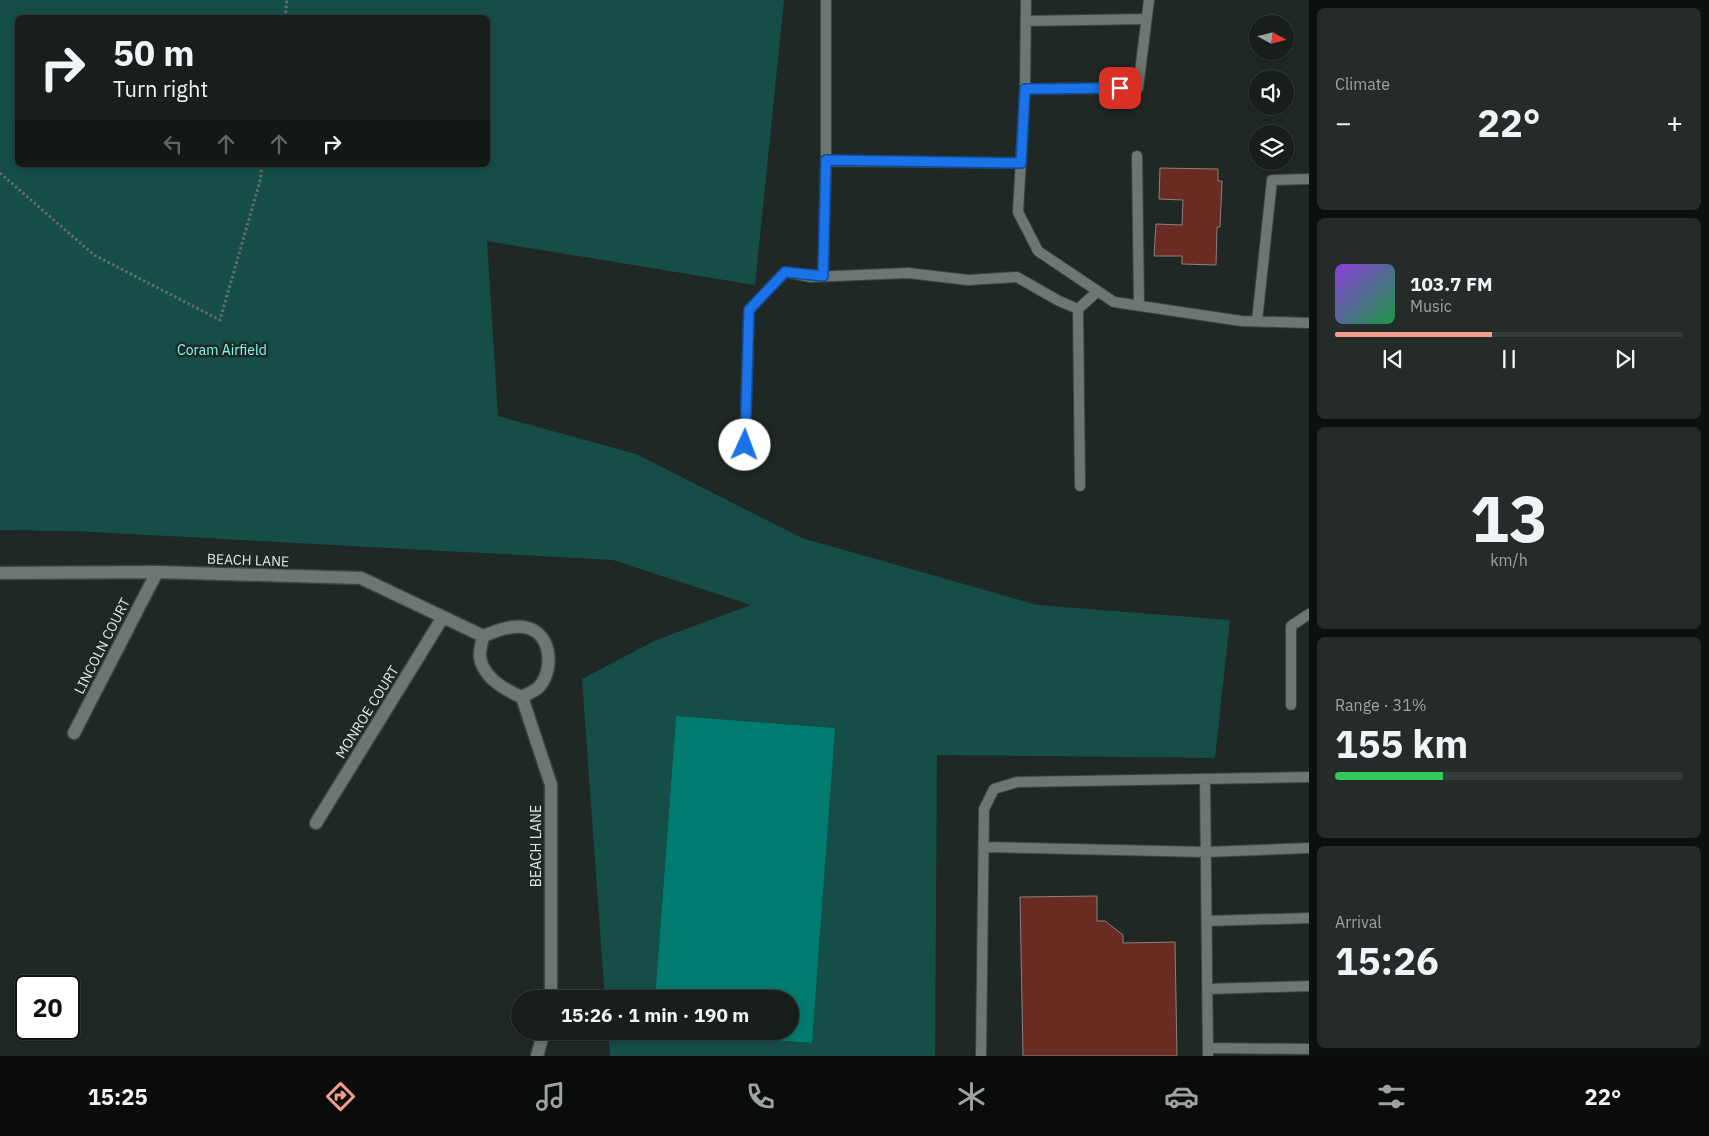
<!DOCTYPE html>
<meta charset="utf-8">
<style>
:root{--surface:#181e1c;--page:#252b29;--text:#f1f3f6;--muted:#9fa2a3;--line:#363c3b;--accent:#f59d8e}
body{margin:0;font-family:"IBM Plex Sans",sans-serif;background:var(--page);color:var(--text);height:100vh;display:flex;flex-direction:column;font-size:19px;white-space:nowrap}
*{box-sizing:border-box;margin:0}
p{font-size:16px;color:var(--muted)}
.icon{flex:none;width:28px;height:28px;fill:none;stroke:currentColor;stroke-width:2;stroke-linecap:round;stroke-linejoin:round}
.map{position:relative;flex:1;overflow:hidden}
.panel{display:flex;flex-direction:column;gap:8px;padding:8px;background:#0d100f;width:400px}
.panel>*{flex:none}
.banner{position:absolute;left:15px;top:15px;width:475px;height:152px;border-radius:8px;box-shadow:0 2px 8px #0003,0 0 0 1px var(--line);background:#181e1c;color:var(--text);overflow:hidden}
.needle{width:32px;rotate:97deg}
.buttons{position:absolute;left:1249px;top:15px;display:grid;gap:10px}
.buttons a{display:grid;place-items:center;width:45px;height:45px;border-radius:50%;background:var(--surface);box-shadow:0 2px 8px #0003,0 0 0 1px var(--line);font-size:25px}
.speed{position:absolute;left:15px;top:975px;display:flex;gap:10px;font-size:25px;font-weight:700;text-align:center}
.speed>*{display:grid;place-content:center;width:65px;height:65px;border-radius:50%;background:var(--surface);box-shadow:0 2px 8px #0003,0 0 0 1px var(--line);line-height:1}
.speed .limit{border:2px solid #111;border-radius:8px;background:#fff;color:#111}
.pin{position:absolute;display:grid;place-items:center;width:42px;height:42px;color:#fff;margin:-21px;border-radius:10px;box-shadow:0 2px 8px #0006}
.me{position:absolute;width:55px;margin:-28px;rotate:2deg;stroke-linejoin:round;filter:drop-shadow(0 0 4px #0008)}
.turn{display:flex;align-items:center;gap:18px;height:105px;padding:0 15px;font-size:22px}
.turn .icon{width:65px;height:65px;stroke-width:2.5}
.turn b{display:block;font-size:35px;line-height:42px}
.lanes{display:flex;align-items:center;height:48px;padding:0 15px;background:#0003;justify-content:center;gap:25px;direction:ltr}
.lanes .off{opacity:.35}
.big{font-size:38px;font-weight:700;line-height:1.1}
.panel .widget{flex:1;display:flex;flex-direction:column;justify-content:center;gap:8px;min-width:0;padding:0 18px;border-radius:8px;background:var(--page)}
.panel .dial{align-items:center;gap:0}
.dial b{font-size:65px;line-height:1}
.song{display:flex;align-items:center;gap:15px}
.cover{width:60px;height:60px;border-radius:8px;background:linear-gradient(135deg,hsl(270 70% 55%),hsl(140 70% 35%))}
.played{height:5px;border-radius:2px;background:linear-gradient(90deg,var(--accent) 45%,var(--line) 45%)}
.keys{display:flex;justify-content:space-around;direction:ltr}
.heat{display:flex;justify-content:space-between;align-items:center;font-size:28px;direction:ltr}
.charge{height:8px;border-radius:4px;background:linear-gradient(90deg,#34c759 31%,var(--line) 0)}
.trip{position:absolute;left:511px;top:990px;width:288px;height:50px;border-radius:25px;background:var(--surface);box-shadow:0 2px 8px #0003,0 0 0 1px var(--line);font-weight:700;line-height:50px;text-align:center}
.dock{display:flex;height:80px;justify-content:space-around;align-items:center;background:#0a0c0b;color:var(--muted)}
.dock .icon{width:35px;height:35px}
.dock .active{color:var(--accent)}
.dock b{font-size:22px;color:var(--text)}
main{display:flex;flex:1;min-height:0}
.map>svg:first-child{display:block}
.green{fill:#144e47;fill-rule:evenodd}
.water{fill:#017a6f}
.building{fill:#6a2c22;stroke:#8a817f}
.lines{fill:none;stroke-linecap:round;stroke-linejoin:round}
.service-casing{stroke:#3d4543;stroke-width:12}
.minor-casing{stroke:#3d4543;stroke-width:15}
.path{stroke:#656c6b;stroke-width:3;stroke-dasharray:2.5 2.5;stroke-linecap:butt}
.service{stroke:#6c7674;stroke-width:10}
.minor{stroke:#6c7674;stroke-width:12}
.route-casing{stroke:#114b97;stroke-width:12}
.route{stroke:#1a73e8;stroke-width:9}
.labels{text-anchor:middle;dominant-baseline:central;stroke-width:5;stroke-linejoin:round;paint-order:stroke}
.park-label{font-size:14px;fill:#77feed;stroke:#202826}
.street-label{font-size:14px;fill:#e2e8e7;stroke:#202826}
</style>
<main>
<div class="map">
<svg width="1309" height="1056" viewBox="0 0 1309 1056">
<rect width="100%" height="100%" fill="#202826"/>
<path class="green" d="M0,0H784L755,285L487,241L498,416L636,454L802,538L1037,605L1230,620L1215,758L937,755L935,1056H610L608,1031H653L812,1043L676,716L655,999H605L582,679L656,640L751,605L613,560L74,531L0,530ZM18,18H488V165H18Z"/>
<path class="water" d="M676,716L835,728L812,1043L653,1031H790V999H655Z"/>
<path class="building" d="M1160,168L1218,169V181H1222L1220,227H1217L1216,265L1182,264V256H1154L1156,224L1182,225L1183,200L1159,199Z
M1097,896V921H1105L1123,935V943L1175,942L1177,1056H1023L1020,897Z"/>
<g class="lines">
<g class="service-casing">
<path id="service" d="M1026,0L1025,89L1018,212L1038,251L1114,302L1241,321L1309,323
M1026,21L1145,19
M1025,89L1138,88L1149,0
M1137,156L1139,305
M826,161V0
M823,276L826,161L1021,163
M1257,321L1272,180L1309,179
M745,445L749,310L785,272L811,277L908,273L968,280L1017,277L1059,301L1078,309
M1080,486L1078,309L1098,291
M1291,705V626L1309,614
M1205,779L1208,1056
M984,847L1206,852L1309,848
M1207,921L1309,918
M1207,989L1309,986
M1208,1048L1309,1049
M981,1056L984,809L994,789L1017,782L1309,777"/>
</g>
<g class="minor-casing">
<path id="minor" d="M0,573L157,572L361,578L483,636C497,631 512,624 528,628C552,635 554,670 539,687C535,691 527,694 522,697C505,690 483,678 480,657C479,651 482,643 483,636
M522,697L551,785V999
M74,733L157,572
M316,823L443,617
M537,1056L544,1031"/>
</g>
<path class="path" d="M285,18L287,0
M0,173L94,255L220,320L260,181L262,165"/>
<use href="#service" class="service"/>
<use href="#minor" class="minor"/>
</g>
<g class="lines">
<g class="route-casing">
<path id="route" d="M745,445L749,310L785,272L823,276L826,160L1021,163L1025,89L1120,88"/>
</g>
<use href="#route" class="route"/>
</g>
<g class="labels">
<g class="park-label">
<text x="222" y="350">Coram Airfield</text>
</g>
<g class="street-label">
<text transform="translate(248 560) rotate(2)">BEACH LANE</text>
<text transform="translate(102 646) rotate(-63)">LINCOLN COURT</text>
<text transform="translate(367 712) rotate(-58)">MONROE COURT</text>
<text transform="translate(536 846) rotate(-90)">BEACH LANE</text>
</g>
</g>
</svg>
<div class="buttons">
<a><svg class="needle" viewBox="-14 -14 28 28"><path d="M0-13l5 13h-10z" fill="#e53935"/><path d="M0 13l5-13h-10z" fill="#9fa2a3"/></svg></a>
<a><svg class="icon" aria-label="sound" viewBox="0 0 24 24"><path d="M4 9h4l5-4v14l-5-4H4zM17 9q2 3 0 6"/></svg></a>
<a><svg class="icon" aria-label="layers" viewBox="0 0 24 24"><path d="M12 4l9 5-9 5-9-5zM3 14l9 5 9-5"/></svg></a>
</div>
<div class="speed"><div class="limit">20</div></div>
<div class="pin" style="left:1120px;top:88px;background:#d93025"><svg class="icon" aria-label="arrive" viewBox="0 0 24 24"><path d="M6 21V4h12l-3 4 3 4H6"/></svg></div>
<svg class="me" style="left:745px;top:445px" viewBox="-20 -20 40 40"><circle r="19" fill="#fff"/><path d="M0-13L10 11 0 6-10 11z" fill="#1a73e8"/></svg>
<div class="trip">15:26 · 1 min · 190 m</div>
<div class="banner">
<div class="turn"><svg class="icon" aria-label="right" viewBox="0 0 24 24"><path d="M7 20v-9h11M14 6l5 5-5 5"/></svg><div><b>50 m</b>Turn right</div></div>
<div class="lanes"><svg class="icon off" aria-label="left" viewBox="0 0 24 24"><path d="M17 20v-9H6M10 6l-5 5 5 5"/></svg><svg class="icon off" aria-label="ahead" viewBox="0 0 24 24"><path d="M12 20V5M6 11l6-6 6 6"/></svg><svg class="icon off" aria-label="ahead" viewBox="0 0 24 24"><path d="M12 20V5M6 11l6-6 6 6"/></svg><svg class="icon" aria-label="right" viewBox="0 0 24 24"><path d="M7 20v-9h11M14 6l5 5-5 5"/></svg></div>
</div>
</div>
<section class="panel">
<div class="widget"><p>Climate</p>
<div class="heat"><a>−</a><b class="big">22°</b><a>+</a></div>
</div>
<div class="widget">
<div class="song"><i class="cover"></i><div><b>103.7 FM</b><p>Music</p></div></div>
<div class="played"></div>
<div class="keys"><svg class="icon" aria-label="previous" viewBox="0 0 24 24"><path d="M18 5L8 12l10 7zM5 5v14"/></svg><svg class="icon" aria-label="pause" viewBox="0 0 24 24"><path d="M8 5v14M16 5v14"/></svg><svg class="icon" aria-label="next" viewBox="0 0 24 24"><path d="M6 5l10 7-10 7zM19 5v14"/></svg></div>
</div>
<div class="widget dial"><b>13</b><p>km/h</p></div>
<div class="widget"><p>Range · 31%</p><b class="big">155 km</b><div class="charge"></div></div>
<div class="widget"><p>Arrival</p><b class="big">15:26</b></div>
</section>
</main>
<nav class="dock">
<b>15:25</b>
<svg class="icon active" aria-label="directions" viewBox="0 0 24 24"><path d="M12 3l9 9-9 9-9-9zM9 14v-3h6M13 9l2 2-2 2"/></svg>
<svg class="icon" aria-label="music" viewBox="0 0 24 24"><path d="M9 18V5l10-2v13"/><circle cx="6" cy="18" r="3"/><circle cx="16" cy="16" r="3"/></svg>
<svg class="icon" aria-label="phone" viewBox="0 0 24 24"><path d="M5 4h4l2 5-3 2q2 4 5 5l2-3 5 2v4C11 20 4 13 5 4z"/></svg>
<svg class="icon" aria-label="climate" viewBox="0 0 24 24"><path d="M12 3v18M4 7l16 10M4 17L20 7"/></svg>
<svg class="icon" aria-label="car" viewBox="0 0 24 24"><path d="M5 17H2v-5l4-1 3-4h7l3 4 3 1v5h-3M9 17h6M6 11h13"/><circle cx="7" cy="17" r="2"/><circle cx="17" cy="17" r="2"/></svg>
<svg class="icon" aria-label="filters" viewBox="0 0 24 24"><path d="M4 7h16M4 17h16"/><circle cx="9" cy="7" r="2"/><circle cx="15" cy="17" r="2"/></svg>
<b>22°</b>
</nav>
